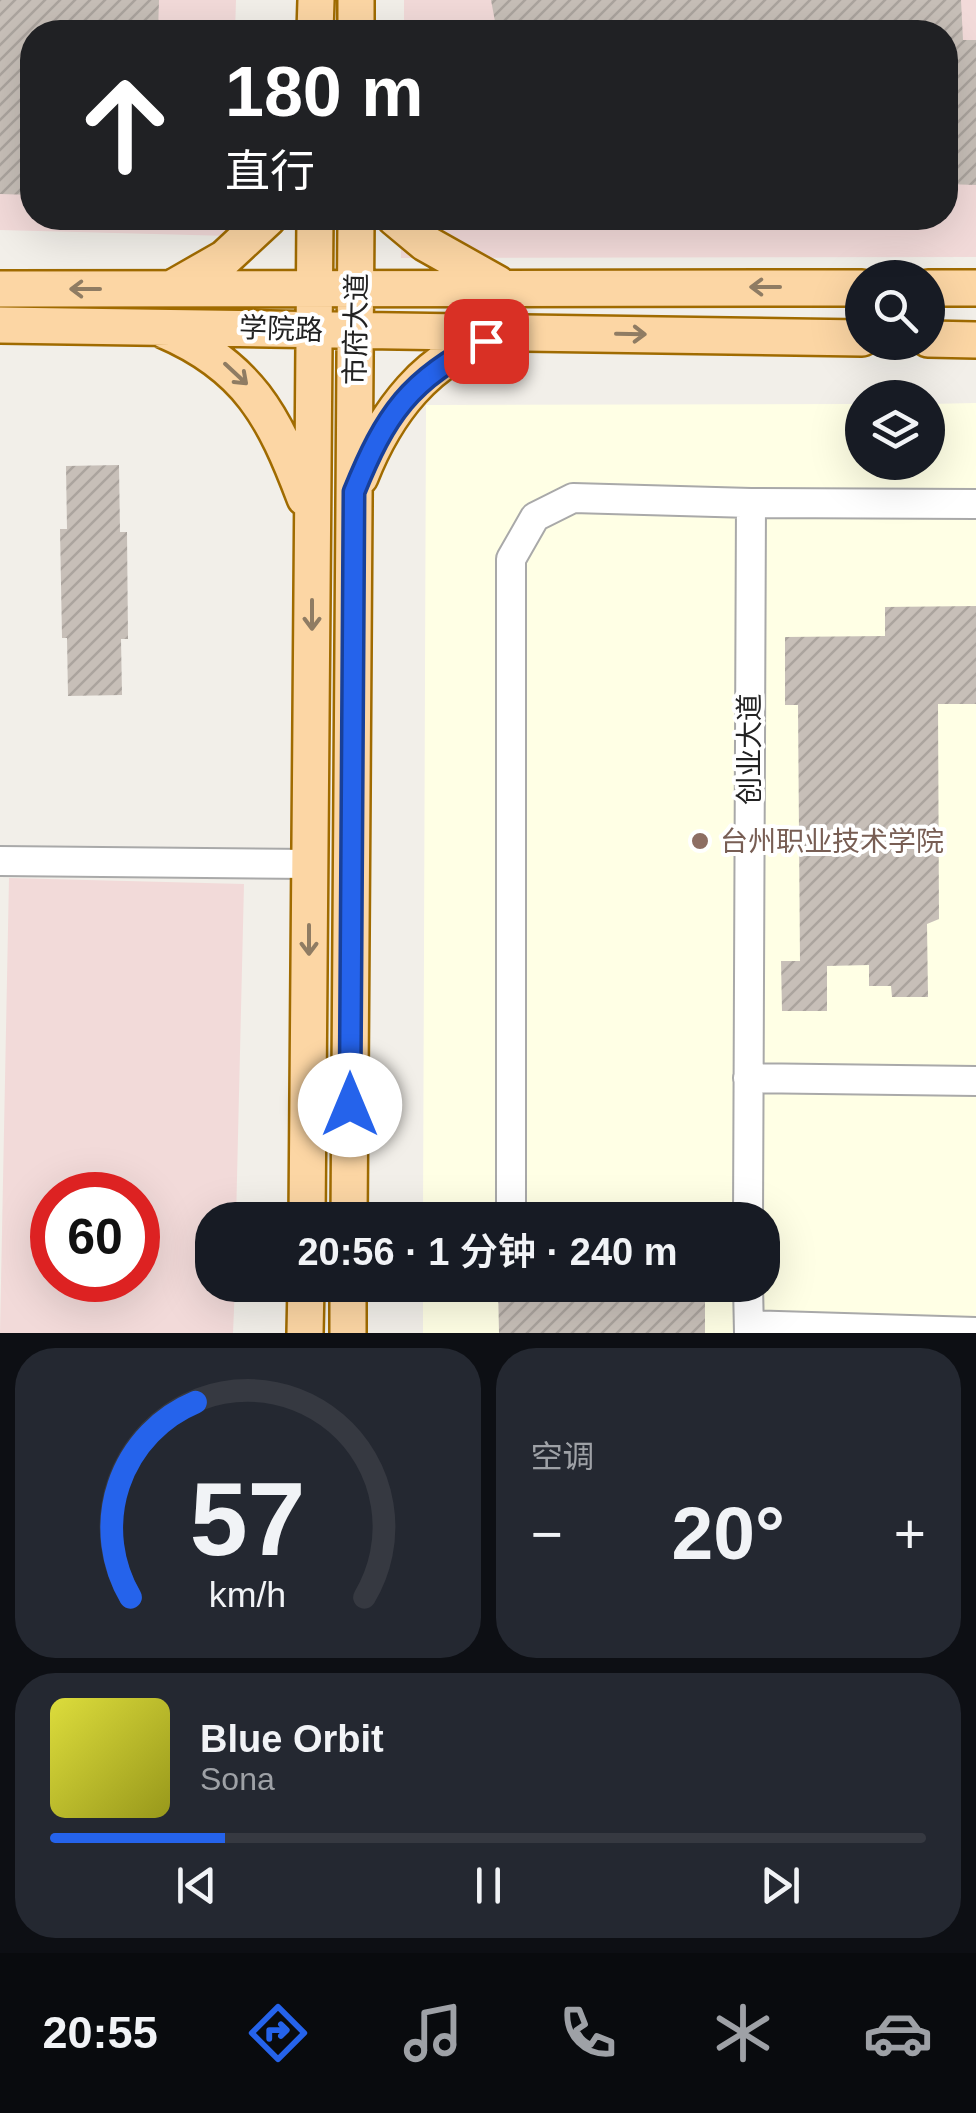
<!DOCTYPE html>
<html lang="zh">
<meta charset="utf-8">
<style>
:root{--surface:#171b24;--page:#242831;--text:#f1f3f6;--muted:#9ea1a6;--line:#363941;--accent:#2563eb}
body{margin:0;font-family:Arial,"Noto Sans SC",sans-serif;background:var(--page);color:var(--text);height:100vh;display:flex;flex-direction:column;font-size:38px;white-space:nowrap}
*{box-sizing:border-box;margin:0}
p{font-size:32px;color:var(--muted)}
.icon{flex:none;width:55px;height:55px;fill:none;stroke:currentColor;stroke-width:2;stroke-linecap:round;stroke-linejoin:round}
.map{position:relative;height:1333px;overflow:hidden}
.side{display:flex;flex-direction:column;gap:15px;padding:15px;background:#0d0f14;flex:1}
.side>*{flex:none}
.banner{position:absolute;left:20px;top:20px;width:938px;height:210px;border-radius:40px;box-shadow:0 10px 40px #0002;background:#202124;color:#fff;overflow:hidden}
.controls{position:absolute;left:845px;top:260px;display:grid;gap:20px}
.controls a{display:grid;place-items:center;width:100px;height:100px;border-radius:50%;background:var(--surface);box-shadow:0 10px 40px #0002;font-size:50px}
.speed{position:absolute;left:30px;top:1172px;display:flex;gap:20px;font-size:50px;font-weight:700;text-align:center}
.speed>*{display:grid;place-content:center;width:130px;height:130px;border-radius:50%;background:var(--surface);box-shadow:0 10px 40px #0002;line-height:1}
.speed .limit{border:15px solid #d22;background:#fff;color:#111}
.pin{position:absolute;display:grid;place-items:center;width:85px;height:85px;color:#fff;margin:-42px;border-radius:20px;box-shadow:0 5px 15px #0006}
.me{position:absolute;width:110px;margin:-55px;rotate:0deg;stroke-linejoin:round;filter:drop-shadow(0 0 8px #0008)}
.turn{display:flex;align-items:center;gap:35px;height:210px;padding:0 40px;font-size:45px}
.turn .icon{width:130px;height:130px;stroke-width:2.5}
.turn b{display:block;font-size:70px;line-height:85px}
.big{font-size:75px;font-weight:600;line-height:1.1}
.side .widget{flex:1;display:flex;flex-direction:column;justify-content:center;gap:15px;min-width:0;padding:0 35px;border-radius:40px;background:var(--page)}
.side .dial{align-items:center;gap:0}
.dial svg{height:260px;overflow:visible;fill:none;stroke:var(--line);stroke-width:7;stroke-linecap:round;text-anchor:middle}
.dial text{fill:var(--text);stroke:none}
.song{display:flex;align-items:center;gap:30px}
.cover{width:120px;height:120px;border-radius:15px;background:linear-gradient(135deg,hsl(60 70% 55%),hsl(60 70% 35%))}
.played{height:10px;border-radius:5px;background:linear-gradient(90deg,var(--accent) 20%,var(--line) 20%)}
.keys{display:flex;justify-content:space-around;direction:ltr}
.heat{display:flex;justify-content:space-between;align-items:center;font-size:55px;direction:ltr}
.side .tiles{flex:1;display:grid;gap:15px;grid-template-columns:1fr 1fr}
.widget:last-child{grid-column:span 2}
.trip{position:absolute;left:195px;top:1202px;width:585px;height:100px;border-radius:40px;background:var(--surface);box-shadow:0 10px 40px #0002;font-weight:600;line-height:100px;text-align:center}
.dock{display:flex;height:160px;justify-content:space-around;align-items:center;background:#090b0e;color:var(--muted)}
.dock .icon{width:70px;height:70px}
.dock .active{color:var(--accent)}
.dock b{font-size:45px;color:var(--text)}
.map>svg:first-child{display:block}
.commercial{fill:#f2dad9;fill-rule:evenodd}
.education{fill:#ffffe5}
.building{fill:url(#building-hatch)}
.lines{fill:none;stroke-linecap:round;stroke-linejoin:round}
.minor-casing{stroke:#a9a9a9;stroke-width:32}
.major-casing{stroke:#a06b00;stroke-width:40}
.minor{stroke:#fff;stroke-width:28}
.major{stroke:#fcd6a4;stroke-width:35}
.oneway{stroke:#8f7c63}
.route-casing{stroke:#184099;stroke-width:25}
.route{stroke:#2563eb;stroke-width:18}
.education-dot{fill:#8d6e63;stroke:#fff;stroke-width:4}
.labels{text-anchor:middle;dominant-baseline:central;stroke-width:8;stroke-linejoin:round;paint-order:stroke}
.street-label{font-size:28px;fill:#222;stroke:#fff}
.education-label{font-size:28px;fill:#785e54;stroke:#fff;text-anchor:start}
</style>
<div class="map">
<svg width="976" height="1333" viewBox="0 0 976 1333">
<defs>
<pattern id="building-hatch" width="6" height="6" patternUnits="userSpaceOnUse" patternTransform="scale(2.5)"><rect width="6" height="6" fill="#c7bfb8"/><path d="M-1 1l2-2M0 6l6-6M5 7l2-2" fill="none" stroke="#aba49e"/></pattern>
</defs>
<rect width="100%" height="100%" fill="#f2efe9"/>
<path class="commercial" d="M0,0H236L235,32H32V218H231V236L0,230Z
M404,0H976V257L401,258V218H945V32H404Z
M9,878L244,884L236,1220H212V1285H235L233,1333H0ZM52,1195H138V1280H52Z"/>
<path class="education" d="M976,403V1333H423V1285H762V1220H423L426,405L862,404V462H928V404Z"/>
<path class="building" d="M0,0H159L158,32H32V195L0,194Z
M491,0H961L963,40H976V185L945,184V32H497Z
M119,465L120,532H127L128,639H121L122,695L68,696L67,638H62L60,529H67L66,466Z
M976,606V704H938L939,919L927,924L928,997H892L891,986H869V965L827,966V1011H782L781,961H800L798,705H785V637L885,636V607Z
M498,1285H705V1333H499Z"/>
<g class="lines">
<g class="minor-casing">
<path id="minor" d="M0,861L310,864
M748,1078L976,1081
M452,1218L503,1220
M511,1220V559L535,517L573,498L751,503
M748,1220L751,503L976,504
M748,1285L749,1333
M749,1325L976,1332"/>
</g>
<g class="major-casing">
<path id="major" d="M315,32L316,0
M356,32V0
M395,218L425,243L498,284
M176,286L225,258L268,218
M928,288H976
M0,289L862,288
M0,325L862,338
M164,330C248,366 274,416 305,498
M928,339L976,340
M360,477C384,416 428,352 497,339
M307,1220L315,218
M349,1220L356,218
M305,1333L306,1285
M348,1333V1285"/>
</g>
<use href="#minor" class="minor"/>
<use href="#major" class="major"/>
</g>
<defs><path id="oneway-shaft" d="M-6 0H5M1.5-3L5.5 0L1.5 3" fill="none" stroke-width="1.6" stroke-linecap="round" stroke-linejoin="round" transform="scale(2.5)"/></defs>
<g class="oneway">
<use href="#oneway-shaft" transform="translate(765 287) rotate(-180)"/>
<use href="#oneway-shaft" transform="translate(85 289) rotate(180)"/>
<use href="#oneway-shaft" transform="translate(631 334) rotate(1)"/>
<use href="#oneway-shaft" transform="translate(236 374) rotate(43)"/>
<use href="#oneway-shaft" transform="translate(312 615) rotate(90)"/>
<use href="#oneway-shaft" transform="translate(309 940) rotate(90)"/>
</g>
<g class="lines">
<g class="route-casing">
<path id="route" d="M350,1105L354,492C385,415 410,378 486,341"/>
</g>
<use href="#route" class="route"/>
</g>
<circle class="education-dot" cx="700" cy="841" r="10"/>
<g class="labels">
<g class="street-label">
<text transform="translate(281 329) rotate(2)">学院路</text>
<text transform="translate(356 329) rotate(-89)">市府大道</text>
<text transform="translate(749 749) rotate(-90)">创业大道</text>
</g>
<g class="education-label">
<text x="720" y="841">台州职业技术学院</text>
</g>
</g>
</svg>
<div class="controls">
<a><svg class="icon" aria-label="search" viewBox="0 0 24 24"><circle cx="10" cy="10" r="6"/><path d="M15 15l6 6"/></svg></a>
<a><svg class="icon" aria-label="layers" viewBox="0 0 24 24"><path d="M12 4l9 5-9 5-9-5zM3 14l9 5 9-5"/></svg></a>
</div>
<div class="speed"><div class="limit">60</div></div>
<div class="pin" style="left:486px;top:341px;background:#d93025"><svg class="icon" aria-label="arrive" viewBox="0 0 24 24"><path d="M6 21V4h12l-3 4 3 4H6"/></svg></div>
<svg class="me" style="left:350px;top:1105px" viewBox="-20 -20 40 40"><circle r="19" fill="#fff"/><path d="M0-13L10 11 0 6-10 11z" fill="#2563eb"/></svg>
<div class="trip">20:56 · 1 分钟 · 240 m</div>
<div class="banner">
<div class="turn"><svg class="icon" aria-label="ahead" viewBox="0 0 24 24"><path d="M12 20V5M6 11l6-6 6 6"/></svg><div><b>180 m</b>直行</div></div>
</div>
</div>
<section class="side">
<div class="tiles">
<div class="widget dial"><svg viewBox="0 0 100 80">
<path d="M14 69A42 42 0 1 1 86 69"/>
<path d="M14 69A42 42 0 0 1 34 9" stroke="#2563eb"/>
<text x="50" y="56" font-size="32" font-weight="700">57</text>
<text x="50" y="72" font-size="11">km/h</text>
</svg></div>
<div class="widget"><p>空调</p>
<div class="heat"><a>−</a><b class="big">20°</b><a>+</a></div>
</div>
<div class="widget">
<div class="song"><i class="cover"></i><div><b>Blue Orbit</b><p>Sona</p></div></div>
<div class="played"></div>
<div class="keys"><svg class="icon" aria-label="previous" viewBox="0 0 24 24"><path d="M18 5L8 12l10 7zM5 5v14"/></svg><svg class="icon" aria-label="pause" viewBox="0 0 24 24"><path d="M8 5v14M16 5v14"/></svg><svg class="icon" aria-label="next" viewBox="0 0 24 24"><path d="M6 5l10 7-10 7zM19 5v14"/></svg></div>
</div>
</div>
</section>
<nav class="dock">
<b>20:55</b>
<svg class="icon active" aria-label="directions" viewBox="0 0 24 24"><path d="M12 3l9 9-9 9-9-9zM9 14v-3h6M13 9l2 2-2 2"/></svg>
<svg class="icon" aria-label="music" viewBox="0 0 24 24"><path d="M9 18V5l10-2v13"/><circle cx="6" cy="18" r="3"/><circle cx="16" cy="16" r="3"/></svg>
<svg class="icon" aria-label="phone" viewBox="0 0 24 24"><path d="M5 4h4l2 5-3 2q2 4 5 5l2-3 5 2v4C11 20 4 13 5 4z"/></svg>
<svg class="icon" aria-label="climate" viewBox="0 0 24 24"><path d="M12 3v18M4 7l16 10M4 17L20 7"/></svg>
<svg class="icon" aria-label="car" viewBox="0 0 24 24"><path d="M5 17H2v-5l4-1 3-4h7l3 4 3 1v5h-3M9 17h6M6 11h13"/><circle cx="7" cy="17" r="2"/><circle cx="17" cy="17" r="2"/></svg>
</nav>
